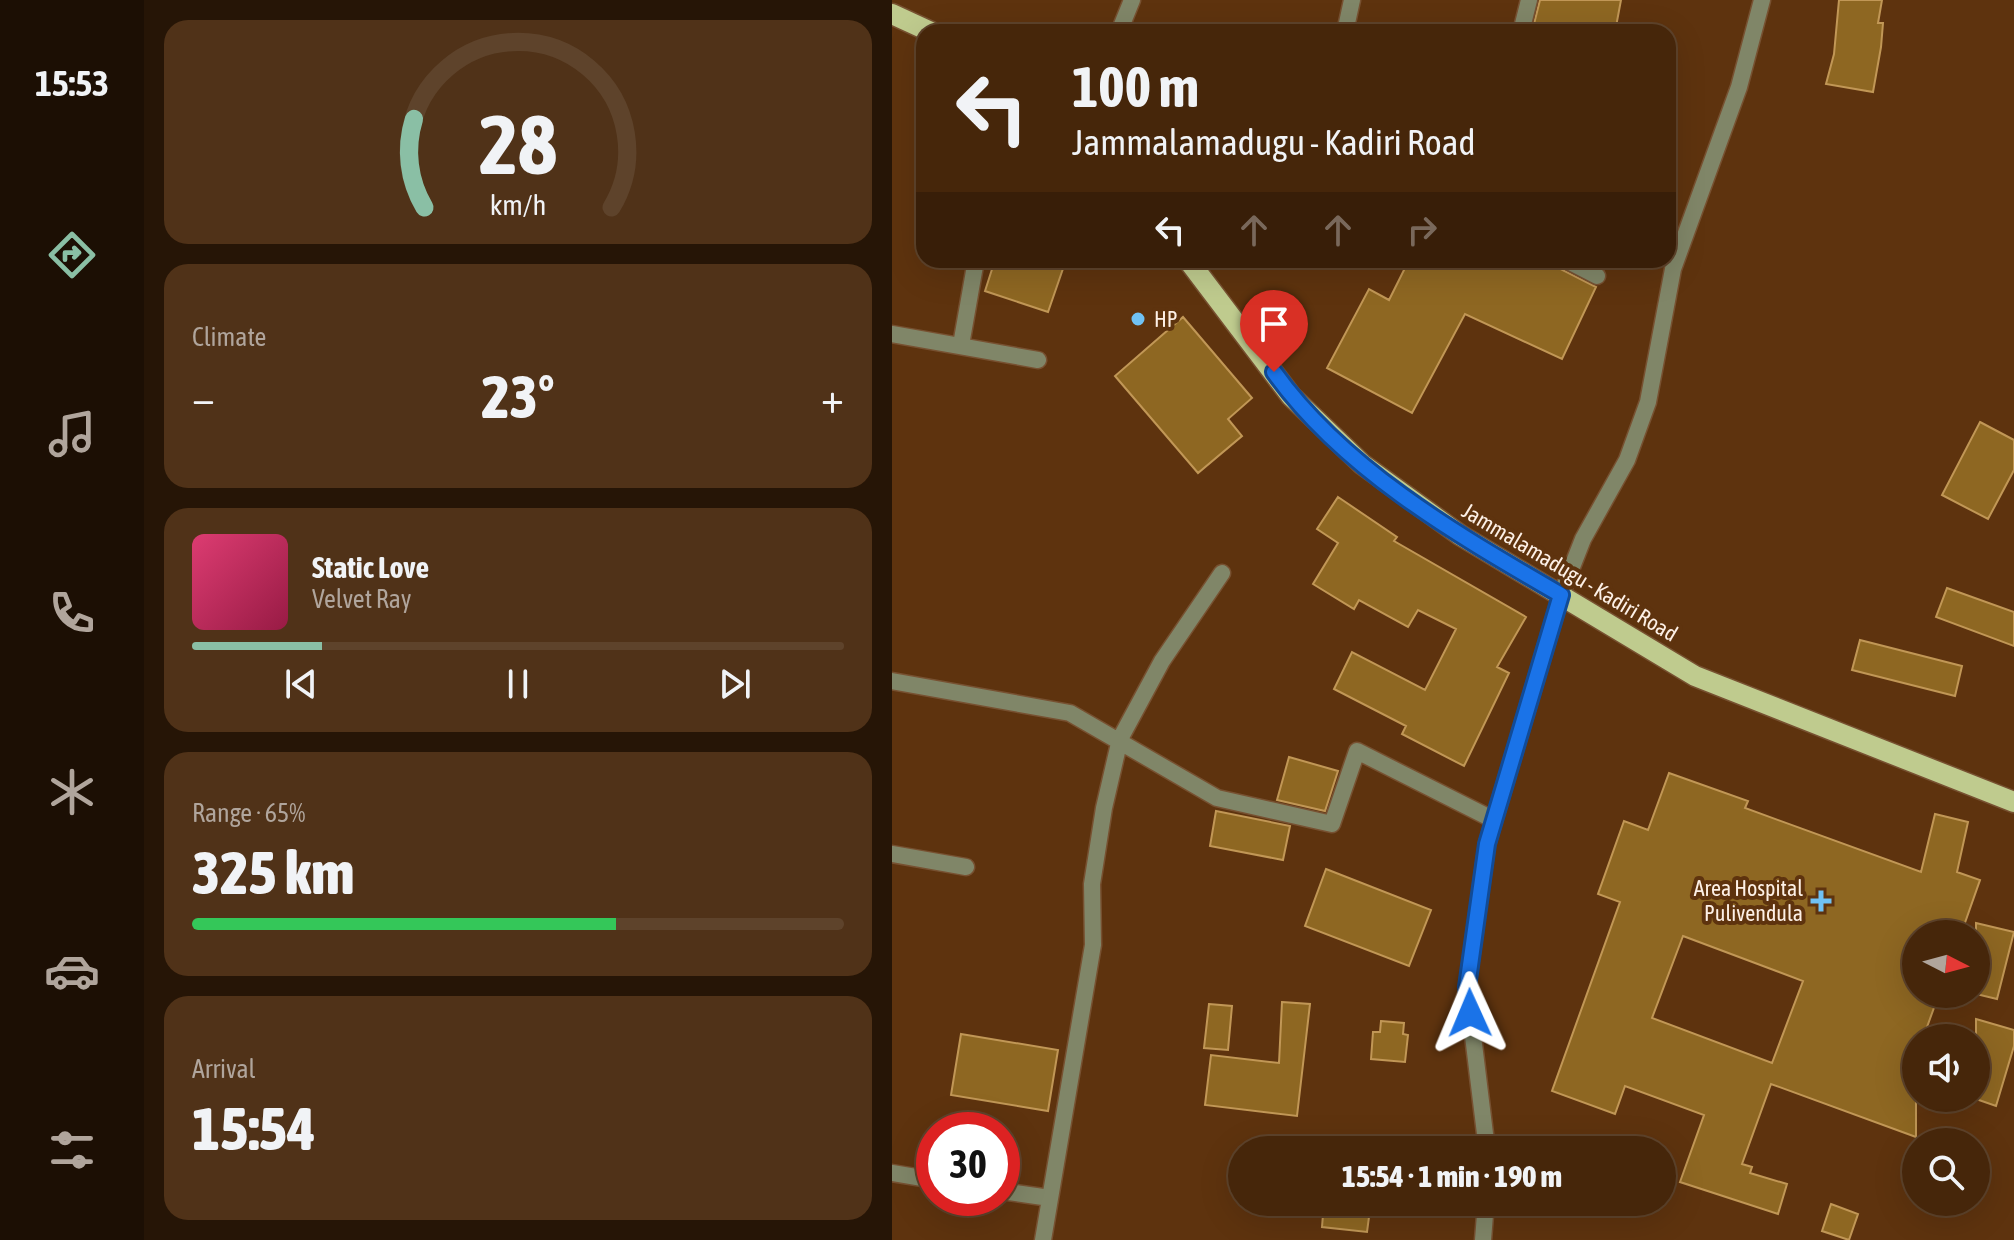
<!DOCTYPE html>
<meta charset="utf-8">
<style>
:root{--surface:#46260a;--page:#503218;--text:#f1f3f6;--muted:#b0a59c;--line:#5e432b;--accent:#8abfa5}
body{margin:0;font-family:"Asap Condensed",sans-serif;background:var(--page);color:var(--text);height:100vh;display:flex;flex-direction:column;font-size:30px;white-space:nowrap}
*{box-sizing:border-box;margin:0}
p{font-size:26px;color:var(--muted)}
.icon{flex:none;width:44px;height:44px;fill:none;stroke:currentColor;stroke-width:2;stroke-linecap:round;stroke-linejoin:round}
.map{position:relative;flex:1;overflow:hidden}
.drawer{display:flex;flex-direction:column;gap:20px;padding:20px;background:#261506;width:748px}
.drawer>*{flex:none}
.guide{position:absolute;left:24px;top:24px;width:760px;height:244px;border-radius:24px;box-shadow:0 8px 32px #0002,0 0 0 2px var(--line);background:#46260a;color:var(--text);overflow:hidden}
.needle{width:52px;rotate:96deg}
.buttons{position:absolute;left:1010px;top:920px;display:grid;gap:16px}
.buttons a{display:grid;place-items:center;width:88px;height:88px;border-radius:50%;background:var(--surface);box-shadow:0 8px 32px #0002,0 0 0 2px var(--line);font-size:40px}
.speed{position:absolute;left:24px;top:1112px;display:flex;gap:16px;font-size:40px;font-weight:700;text-align:center}
.speed>*{display:grid;place-content:center;width:104px;height:104px;border-radius:50%;background:var(--surface);box-shadow:0 8px 32px #0002,0 0 0 2px var(--line);line-height:1}
.speed .limit{border:12px solid #d22;background:#fff;color:#111}
.pin{position:absolute;display:grid;place-items:center;width:68px;height:68px;color:#fff;margin:-82px -34px;border-radius:50% 50% 50% 0;rotate:-45deg;box-shadow:0 0 8px #0007}
.pin .icon{rotate:45deg}
.me{position:absolute;width:88px;margin:-44px;rotate:359deg;stroke-linejoin:round;filter:drop-shadow(0 0 6px #0008)}
.turn{display:flex;align-items:center;gap:28px;height:168px;padding:0 24px;font-size:36px}
.turn .icon{width:104px;height:104px;stroke-width:2.5}
.turn b{display:block;font-size:56px;line-height:68px}
.lanes{display:flex;align-items:center;height:76px;padding:0 24px;background:#0003;justify-content:center;gap:40px;direction:ltr}
.lanes .off{opacity:.35}
.big{font-size:60px;font-weight:800;line-height:1.1}
.drawer .tile{flex:1;display:flex;flex-direction:column;justify-content:center;gap:12px;min-width:0;padding:0 28px;border-radius:24px;background:var(--page)}
.drawer .dial{align-items:center;gap:0}
.dial svg{height:208px;overflow:visible;fill:none;stroke:var(--line);stroke-width:7;stroke-linecap:round;text-anchor:middle}
.dial text{fill:var(--text);stroke:none}
.song{display:flex;align-items:center;gap:24px}
.cover{width:96px;height:96px;border-radius:12px;background:linear-gradient(135deg,hsl(340 70% 55%),hsl(340 70% 35%))}
.played{height:8px;border-radius:4px;background:linear-gradient(90deg,var(--accent) 20%,var(--line) 20%)}
.keys{display:flex;justify-content:space-around;direction:ltr}
.heat{display:flex;justify-content:space-between;align-items:center;font-size:44px;direction:ltr}
.charge{height:12px;border-radius:6px;background:linear-gradient(90deg,#34c759 65%,var(--line) 0)}
.trip{position:absolute;left:336px;top:1136px;width:448px;height:80px;border-radius:40px;background:var(--surface);box-shadow:0 8px 32px #0002,0 0 0 2px var(--line);font-weight:800;line-height:80px;text-align:center}
main{display:flex;flex:1;min-height:0}
.tab-bar{display:flex;flex-direction:column;width:144px;justify-content:space-around;align-items:center;background:#1c0f04;color:var(--muted)}
.tab-bar .icon{width:56px;height:56px}
.tab-bar .on{color:var(--accent)}
.tab-bar b{font-size:36px;color:var(--text)}
.map>svg:first-child{display:block}
.building{fill:#8e6722;stroke:#c19756;stroke-width:2;fill-rule:evenodd}
.lines{fill:none;stroke-linecap:round;stroke-linejoin:round}
.minor-casing{stroke:#775131;stroke-width:19}
.primary-casing{stroke:#775131;stroke-width:23}
.minor{stroke:#808668;stroke-width:16}
.primary{stroke:#bfcb8e;stroke-width:20}
.route-casing{stroke:#114b97;stroke-width:20}
.route{stroke:#1a73e8;stroke-width:14}
.poi-dot{fill:#70c2f4;stroke:#5e330e;stroke-width:3}
.labels{text-anchor:middle;dominant-baseline:central;stroke-width:8;stroke-linejoin:round;paint-order:stroke}
.poi-label{font-size:22px;fill:#fdf0e6;stroke:#5e330e;text-anchor:start}
.street-label{font-size:22px;fill:#fdf0e6;stroke:#5e330e}
</style>
<main>
<nav class="tab-bar">
<b>15:53</b>
<svg class="icon on" aria-label="directions" viewBox="0 0 24 24"><path d="M12 3l9 9-9 9-9-9zM9 14v-3h6M13 9l2 2-2 2"/></svg>
<svg class="icon" aria-label="music" viewBox="0 0 24 24"><path d="M9 18V5l10-2v13"/><circle cx="6" cy="18" r="3"/><circle cx="16" cy="16" r="3"/></svg>
<svg class="icon" aria-label="phone" viewBox="0 0 24 24"><path d="M5 4h4l2 5-3 2q2 4 5 5l2-3 5 2v4C11 20 4 13 5 4z"/></svg>
<svg class="icon" aria-label="climate" viewBox="0 0 24 24"><path d="M12 3v18M4 7l16 10M4 17L20 7"/></svg>
<svg class="icon" aria-label="car" viewBox="0 0 24 24"><path d="M5 17H2v-5l4-1 3-4h7l3 4 3 1v5h-3M9 17h6M6 11h13"/><circle cx="7" cy="17" r="2"/><circle cx="17" cy="17" r="2"/></svg>
<svg class="icon" aria-label="filters" viewBox="0 0 24 24"><path d="M4 7h16M4 17h16"/><circle cx="9" cy="7" r="2"/><circle cx="15" cy="17" r="2"/></svg>
</nav>
<section class="drawer">
<div class="tile dial"><svg viewBox="0 0 100 80">
<path d="M14 69A42 42 0 1 1 86 69"/>
<path d="M14 69A42 42 0 0 1 10 35" stroke="#8abfa5"/>
<text x="50" y="56" font-size="32" font-weight="700">28</text>
<text x="50" y="72" font-size="11">km/h</text>
</svg></div>
<div class="tile"><p>Climate</p>
<div class="heat"><a>−</a><b class="big">23°</b><a>+</a></div>
</div>
<div class="tile">
<div class="song"><i class="cover"></i><div><b>Static Love</b><p>Velvet Ray</p></div></div>
<div class="played"></div>
<div class="keys"><svg class="icon" aria-label="previous" viewBox="0 0 24 24"><path d="M18 5L8 12l10 7zM5 5v14"/></svg><svg class="icon" aria-label="pause" viewBox="0 0 24 24"><path d="M8 5v14M16 5v14"/></svg><svg class="icon" aria-label="next" viewBox="0 0 24 24"><path d="M6 5l10 7-10 7zM19 5v14"/></svg></div>
</div>
<div class="tile"><p>Range · 65%</p><b class="big">325 km</b><div class="charge"></div></div>
<div class="tile"><p>Arrival</p><b class="big">15:54</b></div>
</section>
<div class="map">
<svg width="1122" height="1240" viewBox="0 0 1122 1240">
<rect width="100%" height="100%" fill="#5e330e"/>
<path class="building" d="M648,0H729L723,32H640Z
M947,0H990L986,23H991L989,47L981,92L934,84L942,54Z
M103,260H174L156,312L93,291Z
M517,260H651L704,287L670,359L573,314L520,413L435,368L477,289L497,300Z
M291,317L360,398L336,419L350,436L306,473L223,376Z
M1088,422L1122,440V470L1096,519L1050,495Z
M446,497L505,537L502,541L634,617L605,667L617,673L572,766L510,734L514,726L442,689L460,652L533,690L564,629L526,610L516,627L467,600L462,609L421,584L446,543L425,529Z
M1055,588L1122,612V646L1044,617Z
M968,640L1070,666L1063,696L960,670Z
M397,757L446,771L433,811L385,800Z
M777,773L856,801L853,808L1029,872L1043,814L1076,822L1065,872L1088,880L1069,934H1024V994H1047L1031,1038H1024V1137L879,1084L850,1164L860,1167L858,1173L895,1184L886,1214L788,1182L812,1115L733,1086L723,1114L660,1091L728,902L706,894L732,821L756,830ZM791,936L911,981L880,1063L760,1018Z
M324,811L398,826L391,860L318,846Z
M434,869L539,910L517,966L413,926Z
M1084,923L1122,932L1105,999L1084,994Z
M390,1002L418,1004L405,1116L313,1105L319,1055L387,1063Z
M317,1004L340,1006L336,1050L312,1048Z
M1084,1019L1122,1030V1046L1104,1106L1084,1099Z
M489,1021L512,1023L511,1034L516,1035L513,1062L479,1059L481,1032H488Z
M69,1034L166,1050L156,1111L59,1095Z
M432,1202H479L475,1232L430,1227Z
M939,1204L966,1214L957,1240L930,1231Z"/>
<g class="lines">
<g class="minor-casing">
<path id="minor" d="M227,32L240,0
M453,32L460,0
M629,32L637,0
M674,260L705,276
M0,334L146,360
M69,345L84,260
M0,681L178,713L325,798L440,824L465,751L602,820
M0,854L74,867
M595,1150L575,987L595,844L669,595L691,539L735,460L756,402L781,269L847,87L870,0
M0,1173L42,1180
M110,1191L158,1198
M151,1240L201,945L200,884L212,808L228,739L270,661L330,573
M591,1240L594,1202"/>
</g>
<g class="primary-casing">
<path id="primary" d="M0,14L39,32
M296,260L399,396L470,464L568,535L803,676L1122,802"/>
</g>
<use href="#minor" class="minor"/>
<use href="#primary" class="primary"/>
</g>
<g class="lines">
<g class="route-casing">
<path id="route" d="M382,372C452,470 566,535 669,595L595,844L575,987L578,1013"/>
</g>
<use href="#route" class="route"/>
</g>
<g class="poi-dot">
<circle cx="246" cy="319" r="8"/>
<path d="M925 889h8v8h8v8h-8v8h-8v-8h-8v-8h8z"/>
</g>
<g class="labels">
<g class="poi-label">
<text x="262" y="319">HP</text>
<text x="911" y="888" text-anchor="end">Area Hospital<tspan x="911" dy="25">Pulivendula</tspan></text>
</g>
<g class="street-label">
<text transform="translate(678 572) rotate(31)">Jammalamadugu - Kadiri Road</text>
</g>
</g>
</svg>
<div class="buttons">
<a><svg class="needle" viewBox="-14 -14 28 28"><path d="M0-13l5 13h-10z" fill="#e53935"/><path d="M0 13l5-13h-10z" fill="#b0a59c"/></svg></a>
<a><svg class="icon" aria-label="sound" viewBox="0 0 24 24"><path d="M4 9h4l5-4v14l-5-4H4zM17 9q2 3 0 6"/></svg></a>
<a><svg class="icon" aria-label="search" viewBox="0 0 24 24"><circle cx="10" cy="10" r="6"/><path d="M15 15l6 6"/></svg></a>
</div>
<div class="speed"><div class="limit">30</div></div>
<div class="pin" style="left:382px;top:372px;background:#d93025"><svg class="icon" aria-label="arrive" viewBox="0 0 24 24"><path d="M6 21V4h12l-3 4 3 4H6"/></svg></div>
<svg class="me" style="left:578px;top:1013px" viewBox="-20 -20 40 40"><path d="M0-17L14 15 0 8-14 15z" fill="#1a73e8" stroke="#fff" stroke-width="4"/></svg>
<div class="trip">15:54 · 1 min · 190 m</div>
<div class="guide">
<div class="turn"><svg class="icon" aria-label="left" viewBox="0 0 24 24"><path d="M17 20v-9H6M10 6l-5 5 5 5"/></svg><div><b>100 m</b>Jammalamadugu - Kadiri Road</div></div>
<div class="lanes"><svg class="icon" aria-label="left" viewBox="0 0 24 24"><path d="M17 20v-9H6M10 6l-5 5 5 5"/></svg><svg class="icon off" aria-label="ahead" viewBox="0 0 24 24"><path d="M12 20V5M6 11l6-6 6 6"/></svg><svg class="icon off" aria-label="ahead" viewBox="0 0 24 24"><path d="M12 20V5M6 11l6-6 6 6"/></svg><svg class="icon off" aria-label="right" viewBox="0 0 24 24"><path d="M7 20v-9h11M14 6l5 5-5 5"/></svg></div>
</div>
</div>
</main>
